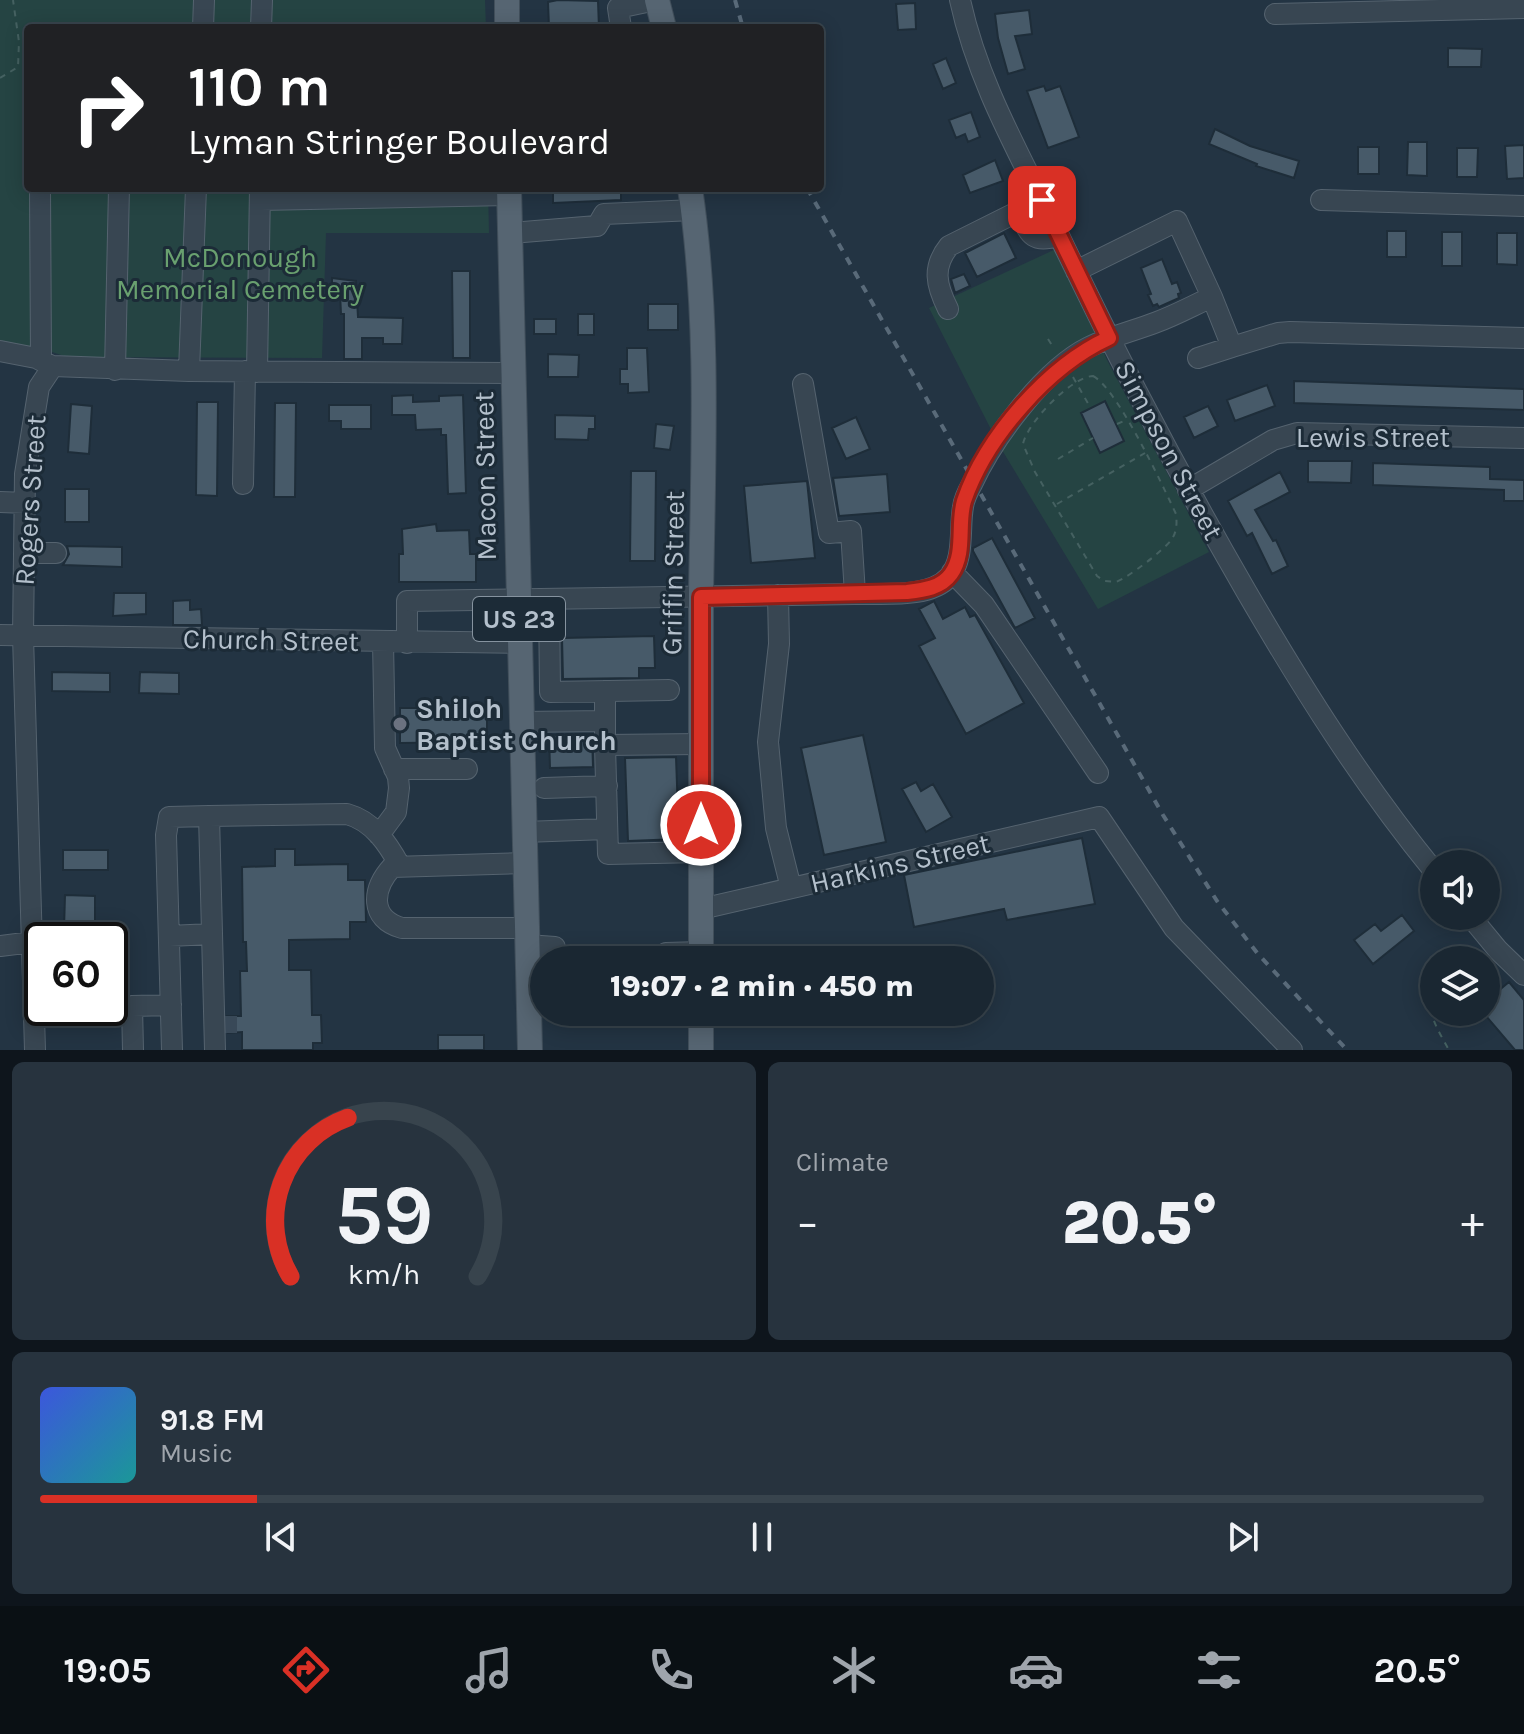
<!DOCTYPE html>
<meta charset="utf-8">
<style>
:root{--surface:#1a2732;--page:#27333e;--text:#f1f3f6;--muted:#9fa5ac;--line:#38444d;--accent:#d93025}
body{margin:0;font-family:Karla,sans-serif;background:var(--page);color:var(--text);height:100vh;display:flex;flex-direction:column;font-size:30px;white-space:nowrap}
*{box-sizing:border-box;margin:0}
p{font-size:26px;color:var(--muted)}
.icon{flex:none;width:44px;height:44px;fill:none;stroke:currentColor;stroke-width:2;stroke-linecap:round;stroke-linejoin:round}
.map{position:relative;height:1050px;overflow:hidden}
.panel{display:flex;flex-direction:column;gap:12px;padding:12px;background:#0e151c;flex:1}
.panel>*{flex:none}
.top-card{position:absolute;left:24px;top:24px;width:800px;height:168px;border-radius:8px;box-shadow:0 4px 20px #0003,0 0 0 2px var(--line);background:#202124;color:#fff;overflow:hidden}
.tools{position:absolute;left:1420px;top:850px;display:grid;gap:16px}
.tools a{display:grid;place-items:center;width:80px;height:80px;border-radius:50%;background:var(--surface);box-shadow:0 4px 20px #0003,0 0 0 2px var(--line);font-size:40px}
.speed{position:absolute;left:24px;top:922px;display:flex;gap:16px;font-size:40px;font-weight:700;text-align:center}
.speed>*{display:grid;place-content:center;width:104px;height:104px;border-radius:50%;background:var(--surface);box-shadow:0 4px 20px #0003,0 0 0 2px var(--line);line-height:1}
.speed .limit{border:4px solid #111;border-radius:12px;background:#fff;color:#111}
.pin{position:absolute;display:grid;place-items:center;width:68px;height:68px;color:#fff;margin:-34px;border-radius:16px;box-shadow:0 4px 12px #0006}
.me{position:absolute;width:88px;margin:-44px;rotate:0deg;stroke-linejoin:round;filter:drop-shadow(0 0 6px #0008)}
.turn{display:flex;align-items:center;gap:28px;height:168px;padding:0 32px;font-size:36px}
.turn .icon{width:104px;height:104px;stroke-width:2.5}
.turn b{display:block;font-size:56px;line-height:68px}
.big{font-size:60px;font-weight:800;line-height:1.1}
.panel .tile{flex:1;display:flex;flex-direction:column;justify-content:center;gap:12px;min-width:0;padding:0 28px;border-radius:12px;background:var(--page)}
.panel .dial{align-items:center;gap:0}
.dial svg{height:208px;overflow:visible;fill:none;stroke:var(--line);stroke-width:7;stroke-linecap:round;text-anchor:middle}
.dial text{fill:var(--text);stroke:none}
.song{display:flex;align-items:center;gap:24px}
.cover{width:96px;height:96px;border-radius:12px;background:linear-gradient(135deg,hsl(230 70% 55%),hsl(180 70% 35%))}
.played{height:8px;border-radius:4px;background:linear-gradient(90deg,var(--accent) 15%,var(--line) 15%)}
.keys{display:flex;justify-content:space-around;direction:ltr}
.heat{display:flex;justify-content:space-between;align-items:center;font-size:44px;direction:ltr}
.panel .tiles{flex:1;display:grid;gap:12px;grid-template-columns:1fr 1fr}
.tile:last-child{grid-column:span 2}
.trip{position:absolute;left:530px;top:946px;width:464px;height:80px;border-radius:40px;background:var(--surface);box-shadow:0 4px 20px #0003,0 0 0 2px var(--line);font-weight:800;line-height:80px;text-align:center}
.tabs{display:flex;height:128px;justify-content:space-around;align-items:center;background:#0a1014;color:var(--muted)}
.tabs .icon{width:56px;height:56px}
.tabs .current{color:var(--accent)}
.tabs b{font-size:36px;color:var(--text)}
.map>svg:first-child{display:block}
.green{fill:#254443}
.building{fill:#475a69;stroke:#1e2d39;stroke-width:2}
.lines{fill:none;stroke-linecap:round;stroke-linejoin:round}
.minor-tunnel{stroke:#394958;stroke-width:20;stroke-dasharray:20 10;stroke-linecap:butt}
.minor-casing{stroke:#55636f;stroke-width:22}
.major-casing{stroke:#414f5b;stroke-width:26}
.path{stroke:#456161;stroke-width:2;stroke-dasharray:6 6;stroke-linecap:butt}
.minor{stroke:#384652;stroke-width:20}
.major{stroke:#566572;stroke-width:24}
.rail{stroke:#596a79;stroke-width:4;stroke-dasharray:8 8;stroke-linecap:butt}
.route-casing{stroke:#8d1f18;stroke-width:20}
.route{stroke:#d93025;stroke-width:14}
.worship-dot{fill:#6b7280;stroke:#1c2b37;stroke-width:3}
.labels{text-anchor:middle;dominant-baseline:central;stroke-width:6;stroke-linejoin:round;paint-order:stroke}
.shield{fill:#1c2b37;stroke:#86939f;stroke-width:2}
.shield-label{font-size:26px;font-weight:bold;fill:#b4c0cc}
.park-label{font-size:28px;fill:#69a06f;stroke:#1c2b37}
.street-label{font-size:28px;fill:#b4c0cc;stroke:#1c2b37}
.poi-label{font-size:28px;font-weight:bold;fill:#b4c0cc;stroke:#1c2b37;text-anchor:start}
</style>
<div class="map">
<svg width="1524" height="1050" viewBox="0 0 1524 1050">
<rect width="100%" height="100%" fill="#233443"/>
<path class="green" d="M0,0H485L486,28H28V188H488L489,233H326L322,358L67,357L43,349L0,344Z
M1058,248L1107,360L1209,552L1098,609L999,445L929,308Z"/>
<path class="building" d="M558,0L598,1L599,28H549L548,2Z
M915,3L916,29L898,30L896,4Z
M1029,10L1032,34L1015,36L1025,69L1008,74L998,38L995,14Z
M1448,48L1482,49L1481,67H1448Z
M946,58L956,83L943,89L933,64Z
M1044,86L1046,91L1060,86L1079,137L1048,148L1027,91Z
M971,112L980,137L968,142L965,134L956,138L949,120Z
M1215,129L1250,146L1299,161L1294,178L1256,166L1257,164L1209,144Z
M1408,142H1427V176L1407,175Z
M1524,145V178L1507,179L1505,146Z
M1358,147H1379V174H1358Z
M1457,148H1478L1477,177H1457Z
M995,160L1003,181L970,193L963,175Z
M553,188H621V200L553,203Z
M1387,231H1406V257H1387Z
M1442,232H1462V266H1442Z
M1004,233L1016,258L977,277L965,253Z
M1497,233H1517V265L1497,264Z
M1162,259L1172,284L1177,282L1181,293L1178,294L1179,298L1159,307L1157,304L1153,306L1148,295L1151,294L1141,268Z
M452,271H470V358H453Z
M964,274L970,286L955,293L951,279Z
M332,278L356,281L358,317L403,318L402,344H383V338H362V359H344V314H341L340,293H332Z
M648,304H678V330H648Z
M578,314H594V335H578Z
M534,319H556V334H534Z
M627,348H647L649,392L628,393V384H620V369H627Z
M548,354L579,355L578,377H548Z
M1294,381L1524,389V410L1294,403Z
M1267,385L1275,406L1235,421L1227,400Z
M413,395V402L439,401V396L463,395L466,493L448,494L446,435H441V429L416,430L415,415H392V396Z
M1105,401L1124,441L1100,453L1081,413Z
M197,402H218L217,496L196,495Z
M275,403H296L295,497H274Z
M71,404L92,406L89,454L68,452Z
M329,405H371V429H341V421H329Z
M1208,406L1218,426L1194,438L1184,417Z
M555,415L595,416V429H589L588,440L555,439Z
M856,417L870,449L846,459L832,428Z
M656,424L674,426L670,450L654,448Z
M1308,461H1352L1351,483L1308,482Z
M1373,463L1490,467V479L1524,480V501H1504V490L1373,485Z
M631,471H656L655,561H630Z
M1280,472L1290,492L1255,510L1273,541L1276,540L1288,566L1272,574L1252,533L1247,536L1228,501Z
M887,474L890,512L839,516L833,478Z
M807,481L815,558L751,563L744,486Z
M65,489H89V522H65Z
M436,524L437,531L469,530L470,554H476V582H399V554H403L402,529Z
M992,538L1035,618L1015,628L973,551V548Z
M67,546L122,547V567L63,565L69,554Z
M114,593H146V614L113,616Z
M190,600V610L201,609L202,625H173V601Z
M934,601L943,619L965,607L970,617L975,615L1024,703L966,734L919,646L935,638L919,609Z
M654,636L655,668H639V678L563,679L562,638Z
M52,672L110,673V692L52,691Z
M140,672L179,673V694L139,693Z
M400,708H487V742L400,743Z
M592,734L593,767L550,768L549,735Z
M863,735L886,842L824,855L801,748Z
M676,757L679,839L628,841L625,758Z
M916,782L921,791L933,784L952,817L926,832L902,789Z
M1082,838L1095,904L1007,920L1004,909L914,927L904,875Z
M275,849H295V865L348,864V880H365L366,922H350V939L289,940V970H311L312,1015H321L322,1043H313V1050H242V1032L228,1033L227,1016H241L240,971H247L246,942H243L242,867L275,866Z
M63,850H108V870H63Z
M65,895L95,896V937H76V929H64Z
M1402,915L1414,931L1373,964L1354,940L1375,924L1381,931Z
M610,945H646V960H610Z
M1509,982L1524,1000V1050H1515L1486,1016V1001Z
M438,1035H484V1050H438Z"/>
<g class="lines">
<path class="minor-tunnel" d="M227,1016V1033"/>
<g class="minor-casing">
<path id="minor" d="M960,0C979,88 1025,163 1063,244C1120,362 1180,477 1246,591C1303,689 1362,783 1434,871
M1275,14L1524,8
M203,28L204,0
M261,28L262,0
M621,28L618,8L656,0
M40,188L41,360
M260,200L509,195
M1321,200L1524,206
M1031,205L1019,211C1030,235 1031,243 1059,236
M511,233L597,226L604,214L694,210
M1076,271L1177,221L1212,297L1232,347L1278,333L1290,332L1524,338
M948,309C936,285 932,267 949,246L1019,211
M0,351L36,358L50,365
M1198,358L1232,347
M115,370L119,188
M189,371L196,188
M257,372L260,188
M803,384L829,533L851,531L855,594
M243,484L245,371
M1188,490L1273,440L1297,433L1524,438
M0,502L26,503
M25,553H56
M952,572L984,605L1098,773
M778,595L779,644L768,742L776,828L791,888
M549,599L550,692L669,690
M0,635L519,643
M407,643V601L855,594C883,593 929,599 949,577C965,559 959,528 963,507C964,499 968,491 972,484C993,439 1043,370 1089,347C1111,336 1134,331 1157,322C1176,315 1194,305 1212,297
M605,691V745L701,744
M521,722L605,721
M605,745L608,854L701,852
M394,769H467
M544,788L607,786
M209,816L347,814C373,821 388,844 400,866
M524,832L607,829
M379,835L396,812L399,788L398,777L385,748L383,642
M524,863L392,867C372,889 369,919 402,928H527
M701,909L1099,817L1174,928L1292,1050
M1470,916L1498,950L1524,975
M169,936L212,934
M527,945L555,947L556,960
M0,946L32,942
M666,960V953L701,952
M35,1050L23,636L25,474L39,387L53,366L189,371L513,373
M133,1050L132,1006L171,1005
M172,1050L166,835L169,817L209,816L215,1050"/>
</g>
<g class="major-casing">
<path id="major" d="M507,0V28
M657,0L664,28
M509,188L530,1050
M690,188C710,323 703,459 701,595C700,717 702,838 701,960
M701,1012V1050"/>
</g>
<path class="path" d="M0,78L18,67L19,42L13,0
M1048,339L1053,347
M1093,376C1117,388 1163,486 1176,514C1177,523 1177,531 1172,539C1164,550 1129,577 1116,582L1104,581L1097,576L1035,472L1023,444C1027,423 1071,377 1093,376Z
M1073,377L1090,407
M1117,424L1126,420
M1058,459L1093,438
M1057,504L1145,453
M1434,986C1422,1006 1439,1032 1449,1050"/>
<use href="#minor" class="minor"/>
<use href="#major" class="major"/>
<path class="rail" d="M735,0L743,28
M807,188L1163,815L1217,901L1258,954L1347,1050"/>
</g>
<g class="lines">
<g class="route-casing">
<path id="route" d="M701,825V597L907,592C924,590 941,588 951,574C966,553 957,524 964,501C986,437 1048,366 1109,338L1042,200"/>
</g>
<use href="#route" class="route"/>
</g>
<circle class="worship-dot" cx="400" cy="724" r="8"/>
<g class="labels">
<rect class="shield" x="473" y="597" width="92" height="44" rx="6"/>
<g class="shield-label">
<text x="519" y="619">US 23</text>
</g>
<g class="park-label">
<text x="240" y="257">McDonough<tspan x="240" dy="32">Memorial Cemetery</tspan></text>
</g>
<g class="street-label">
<text x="1373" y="437">Lewis Street</text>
<text transform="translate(1169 450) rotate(62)">Simpson Street</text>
<text transform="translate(485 476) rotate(-91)">Macon Street</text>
<text transform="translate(30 500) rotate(-86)">Rogers Street</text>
<text transform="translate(673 573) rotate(-89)">Griffin Street</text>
<text transform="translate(271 640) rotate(1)">Church Street</text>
<text transform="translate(900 863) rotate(-13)">Harkins Street</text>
</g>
<g class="poi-label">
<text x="416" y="708">Shiloh<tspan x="416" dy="32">Baptist Church</tspan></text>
</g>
</g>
</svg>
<div class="tools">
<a><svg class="icon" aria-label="sound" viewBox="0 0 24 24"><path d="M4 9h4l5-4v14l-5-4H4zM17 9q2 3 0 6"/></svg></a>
<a><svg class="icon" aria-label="layers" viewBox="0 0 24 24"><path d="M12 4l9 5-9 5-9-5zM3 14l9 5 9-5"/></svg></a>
</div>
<div class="speed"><div class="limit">60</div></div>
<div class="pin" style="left:1042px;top:200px;background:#d93025"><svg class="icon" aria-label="arrive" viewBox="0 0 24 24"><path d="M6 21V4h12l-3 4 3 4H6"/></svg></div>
<svg class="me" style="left:701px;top:825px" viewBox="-20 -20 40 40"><circle r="17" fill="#d93025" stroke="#fff" stroke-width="3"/><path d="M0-11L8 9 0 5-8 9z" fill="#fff"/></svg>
<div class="trip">19:07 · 2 min · 450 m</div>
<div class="top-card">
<div class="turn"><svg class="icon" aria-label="right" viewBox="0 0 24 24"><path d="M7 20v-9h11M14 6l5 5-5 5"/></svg><div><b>110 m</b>Lyman Stringer Boulevard</div></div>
</div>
</div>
<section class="panel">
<div class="tiles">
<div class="tile dial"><svg viewBox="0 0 100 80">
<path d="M14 69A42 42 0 1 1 86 69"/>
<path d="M14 69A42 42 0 0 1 36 8" stroke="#d93025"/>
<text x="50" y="56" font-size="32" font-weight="700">59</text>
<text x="50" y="72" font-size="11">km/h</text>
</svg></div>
<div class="tile"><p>Climate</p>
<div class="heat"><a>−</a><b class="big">20.5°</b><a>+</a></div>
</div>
<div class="tile">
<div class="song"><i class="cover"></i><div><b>91.8 FM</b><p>Music</p></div></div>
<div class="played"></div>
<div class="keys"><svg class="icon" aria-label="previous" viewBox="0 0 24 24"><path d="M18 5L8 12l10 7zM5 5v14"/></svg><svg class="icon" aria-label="pause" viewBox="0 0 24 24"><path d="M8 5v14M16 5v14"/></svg><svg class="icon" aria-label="next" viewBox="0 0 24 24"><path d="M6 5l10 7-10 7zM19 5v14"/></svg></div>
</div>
</div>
</section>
<nav class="tabs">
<b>19:05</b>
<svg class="icon current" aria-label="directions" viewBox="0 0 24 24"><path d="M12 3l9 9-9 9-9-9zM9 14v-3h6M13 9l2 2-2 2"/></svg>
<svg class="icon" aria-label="music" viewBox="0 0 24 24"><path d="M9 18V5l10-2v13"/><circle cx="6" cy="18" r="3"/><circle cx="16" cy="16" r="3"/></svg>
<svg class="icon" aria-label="phone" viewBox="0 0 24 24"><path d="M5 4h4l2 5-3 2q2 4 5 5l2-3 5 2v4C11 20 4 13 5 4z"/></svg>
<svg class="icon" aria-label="climate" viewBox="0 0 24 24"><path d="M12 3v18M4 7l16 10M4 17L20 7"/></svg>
<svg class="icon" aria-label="car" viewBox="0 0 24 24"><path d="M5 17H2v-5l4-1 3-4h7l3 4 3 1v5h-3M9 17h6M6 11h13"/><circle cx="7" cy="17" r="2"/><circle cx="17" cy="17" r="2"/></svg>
<svg class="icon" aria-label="filters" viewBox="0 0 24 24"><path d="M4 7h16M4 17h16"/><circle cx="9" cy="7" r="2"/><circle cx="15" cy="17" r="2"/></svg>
<b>20.5°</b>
</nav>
